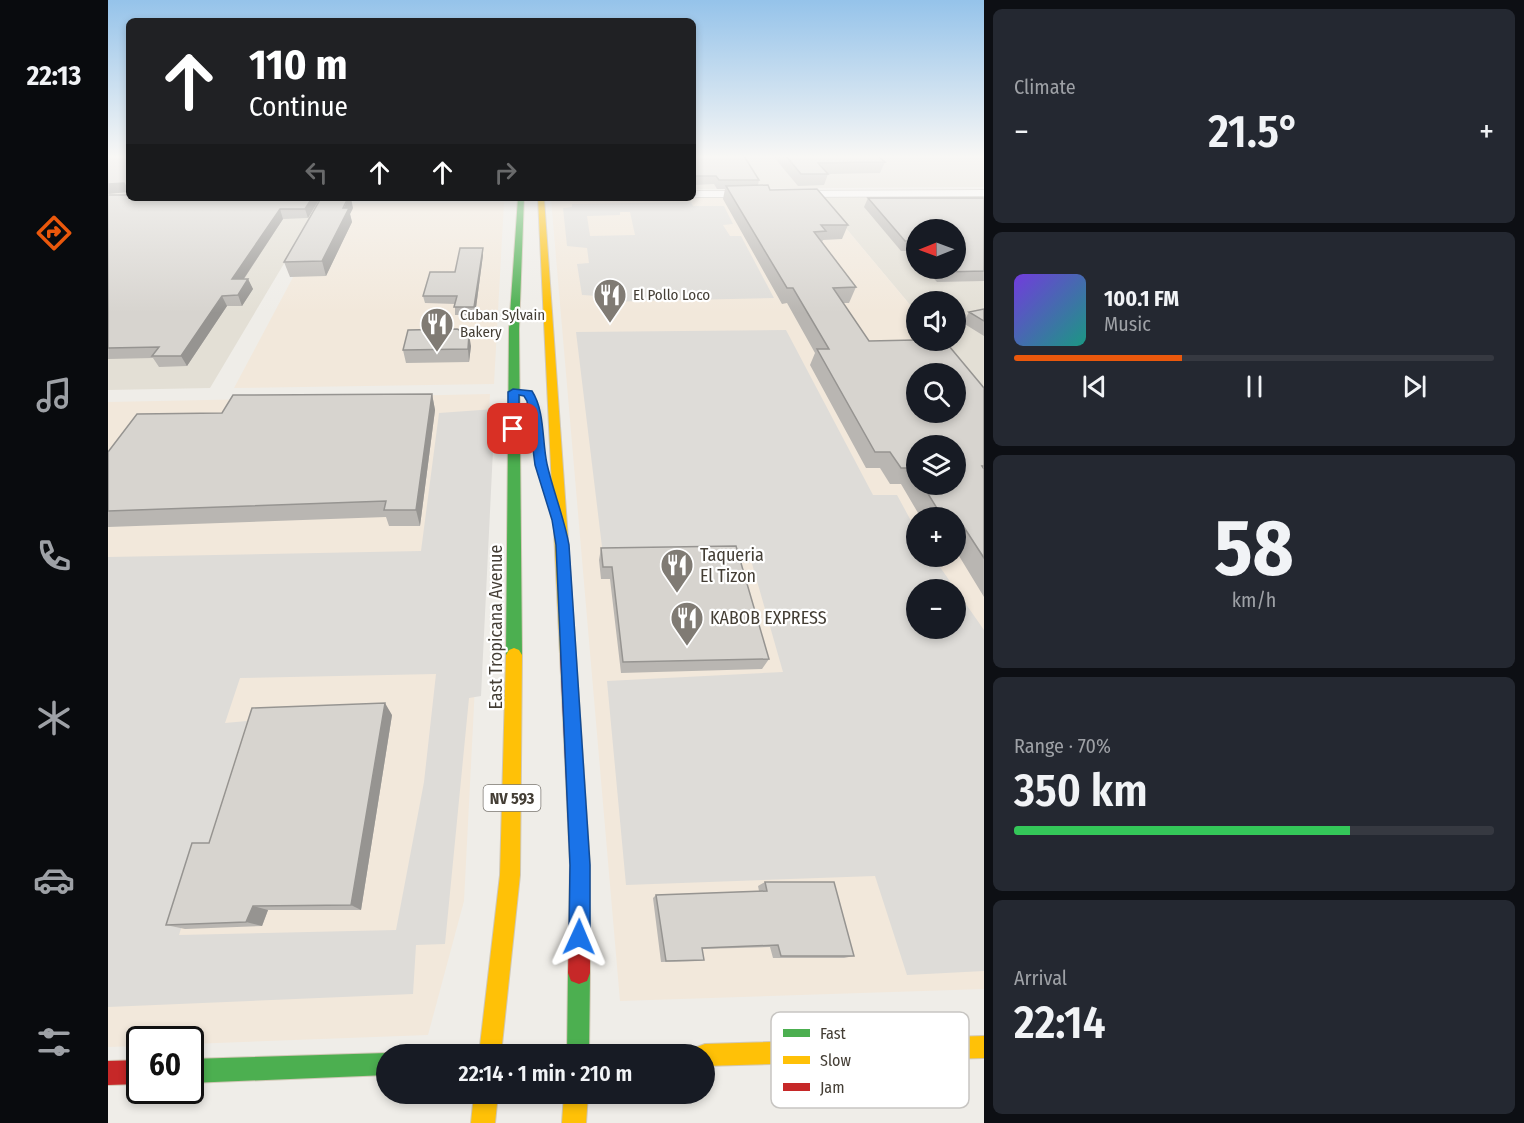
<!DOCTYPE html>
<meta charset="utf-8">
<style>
:root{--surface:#171b24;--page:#242831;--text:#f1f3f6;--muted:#9ea1a6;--line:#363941;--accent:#ea580c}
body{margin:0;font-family:"Fira Sans Condensed",sans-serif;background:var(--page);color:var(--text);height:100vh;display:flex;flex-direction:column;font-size:22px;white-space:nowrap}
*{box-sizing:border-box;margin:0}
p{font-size:20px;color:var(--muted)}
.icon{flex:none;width:33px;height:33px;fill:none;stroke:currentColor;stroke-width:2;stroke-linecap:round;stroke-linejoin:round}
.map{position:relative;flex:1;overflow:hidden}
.details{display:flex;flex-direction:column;gap:9px;padding:9px;background:#0d0f14;width:540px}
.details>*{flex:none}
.banner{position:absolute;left:18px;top:18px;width:570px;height:183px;border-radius:9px;box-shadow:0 3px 9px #0003;background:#202124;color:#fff;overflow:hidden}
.needle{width:39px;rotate:269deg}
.buttons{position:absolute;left:798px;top:219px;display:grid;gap:12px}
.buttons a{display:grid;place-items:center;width:60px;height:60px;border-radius:50%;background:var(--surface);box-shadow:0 3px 9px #0003;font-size:30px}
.speed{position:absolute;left:18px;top:1026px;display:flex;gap:12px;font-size:30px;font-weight:700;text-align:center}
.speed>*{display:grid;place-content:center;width:78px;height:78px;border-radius:50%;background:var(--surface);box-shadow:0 3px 9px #0003;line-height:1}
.speed .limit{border:3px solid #111;border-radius:9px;background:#fff;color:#111}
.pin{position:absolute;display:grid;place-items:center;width:51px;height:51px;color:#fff;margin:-26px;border-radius:12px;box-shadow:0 3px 9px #0006}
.me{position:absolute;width:66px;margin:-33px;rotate:1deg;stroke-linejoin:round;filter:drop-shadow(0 0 4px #0008)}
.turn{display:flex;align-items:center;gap:21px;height:126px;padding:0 24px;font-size:27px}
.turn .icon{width:78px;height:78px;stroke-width:2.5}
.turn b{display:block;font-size:42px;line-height:51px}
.lanes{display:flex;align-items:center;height:57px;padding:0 24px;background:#0003;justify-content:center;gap:30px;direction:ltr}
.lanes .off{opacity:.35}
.big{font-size:45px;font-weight:600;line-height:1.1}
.details .widget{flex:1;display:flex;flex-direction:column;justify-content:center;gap:9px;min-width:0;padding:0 21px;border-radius:9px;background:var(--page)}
.details .dial{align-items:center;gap:0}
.dial b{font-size:78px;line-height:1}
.song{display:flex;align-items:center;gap:18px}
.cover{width:72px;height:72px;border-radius:9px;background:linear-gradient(135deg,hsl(260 70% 55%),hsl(170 70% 35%))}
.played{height:6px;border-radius:3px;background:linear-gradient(90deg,var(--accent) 35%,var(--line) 35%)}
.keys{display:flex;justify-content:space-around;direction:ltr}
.heat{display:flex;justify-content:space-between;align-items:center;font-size:33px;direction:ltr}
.charge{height:9px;border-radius:4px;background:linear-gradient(90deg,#34c759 70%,var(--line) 0)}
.trip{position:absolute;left:268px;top:1044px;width:339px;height:60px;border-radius:30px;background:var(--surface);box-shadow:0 3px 9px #0003;font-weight:600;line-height:60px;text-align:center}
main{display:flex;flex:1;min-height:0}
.tab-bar{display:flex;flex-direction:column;width:108px;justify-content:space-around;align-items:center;background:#090b0e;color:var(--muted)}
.tab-bar .icon{width:42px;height:42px}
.tab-bar .on{color:var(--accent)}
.tab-bar b{font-size:27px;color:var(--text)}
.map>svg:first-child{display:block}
.residential{fill:#e3dfd5;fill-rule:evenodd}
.commercial{fill:#f2e8db;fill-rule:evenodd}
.parking{fill:#dedcd8;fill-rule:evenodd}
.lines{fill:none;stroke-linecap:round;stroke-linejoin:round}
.street-casing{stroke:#cbc9c4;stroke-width:2}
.fast-casing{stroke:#d1c8b6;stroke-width:2}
.slow-casing{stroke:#d1c8b6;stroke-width:2}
.jam-casing{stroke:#d1c8b6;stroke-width:2}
.street{fill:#fdfcfc;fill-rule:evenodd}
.fast{fill:#4caf50;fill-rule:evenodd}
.slow{fill:#ffc107;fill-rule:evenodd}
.jam{fill:#c62828;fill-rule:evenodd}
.wall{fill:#b9b6b2;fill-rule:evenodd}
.shaded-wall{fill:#969491}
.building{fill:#d7d4cf;stroke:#969491;stroke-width:1.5;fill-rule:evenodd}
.route{fill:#1a73e8;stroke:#114b97;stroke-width:1.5}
.labels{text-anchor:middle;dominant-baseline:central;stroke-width:4.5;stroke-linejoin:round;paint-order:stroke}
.far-poi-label{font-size:15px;fill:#443e35;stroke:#fff;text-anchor:start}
.shield{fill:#fff;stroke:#7c7872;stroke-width:1.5}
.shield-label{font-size:16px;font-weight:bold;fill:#443e35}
.poi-label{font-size:18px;fill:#443e35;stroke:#fff;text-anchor:start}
.street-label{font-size:18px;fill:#443e35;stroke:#fff}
.key{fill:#fff;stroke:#c7c5c2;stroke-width:1.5}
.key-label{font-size:16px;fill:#443e35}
</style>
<main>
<nav class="tab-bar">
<b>22:13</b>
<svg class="icon on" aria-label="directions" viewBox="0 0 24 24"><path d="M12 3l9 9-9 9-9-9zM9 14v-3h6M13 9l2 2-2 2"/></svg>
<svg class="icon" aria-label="music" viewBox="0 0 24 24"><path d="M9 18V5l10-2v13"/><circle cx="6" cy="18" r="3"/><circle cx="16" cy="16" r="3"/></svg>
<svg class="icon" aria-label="phone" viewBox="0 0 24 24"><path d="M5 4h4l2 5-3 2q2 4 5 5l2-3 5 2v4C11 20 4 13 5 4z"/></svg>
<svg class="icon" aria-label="climate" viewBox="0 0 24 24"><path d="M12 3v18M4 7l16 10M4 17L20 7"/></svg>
<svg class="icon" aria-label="car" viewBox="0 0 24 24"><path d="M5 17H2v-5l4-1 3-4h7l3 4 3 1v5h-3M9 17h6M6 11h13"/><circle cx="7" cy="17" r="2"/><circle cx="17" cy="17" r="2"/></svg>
<svg class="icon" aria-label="filters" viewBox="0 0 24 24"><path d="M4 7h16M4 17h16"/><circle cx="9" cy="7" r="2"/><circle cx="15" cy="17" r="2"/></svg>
</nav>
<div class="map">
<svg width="876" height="1123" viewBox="0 0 876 1123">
<rect width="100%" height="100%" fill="#efede8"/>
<path class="residential" d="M0,156H21V198H215L102,388L0,390Z
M585,156H876V187L585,189Z
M876,195V392L833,341L848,340V302H808V312L711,196ZM808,230H848V268H808Z"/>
<path class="commercial" d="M711,196L808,312V340L876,392V989L512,1001L443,199ZM808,374H848V412H808ZM808,446H848V484H808ZM808,518H848V556H808ZM808,590H848V628H808Z
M396,202L386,384L126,388L224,204Z
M382,394L356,901L320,1035L83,1044L82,1040H32L31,1046L0,1047V402Z"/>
<path class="parking" d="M583,202L585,206H616L625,224L615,225L622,236H633L666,298L492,302L490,296L474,295L469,264L481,263L479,248L459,246L455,208L464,207V204ZM512,212H522L527,235L482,236L479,216L512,215Z
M678,330L765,495H789L808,530V556L825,557L876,630V971L799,975L767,876L518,885L499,681L675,672L641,553L495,555L468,332ZM808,590H848V628H808Z
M387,409L373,696L361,698L337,944L308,945L305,994L0,1007V557L313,551L331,413ZM328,674L316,782L288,930L71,935L139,721L117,723L132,678Z"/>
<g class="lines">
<g class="street-casing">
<path id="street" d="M876,190V196L687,197L682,194L687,191Z
M585,191H642L647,194L642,197H585Z"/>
</g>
<g class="fast-casing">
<path id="fast" d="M410,198H416L411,329L414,655L411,660L406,662L401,660L398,655L401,329Z
M471,962L479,965L482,973L481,1054H459L460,973L463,965Z
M279,1053L284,1054H279V1075L82,1083V1059Z"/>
</g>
<g class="slow-casing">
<path id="slow" d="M430,198H436L468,654L465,659L460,661L455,659L452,654Z
M406,648L411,650L414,655L412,875L393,1054H371L392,875L398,655L401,650Z
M876,1036V1058L597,1066V1054H586L589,1047L597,1044Z
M366,1094H390L387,1123H363Z
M456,1094H480L478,1123H454Z"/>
</g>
<g class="jam-casing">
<path id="jam" d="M460,647L465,649L468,654L482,865V973L479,981L471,984L463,981L460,973L462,865L452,654L455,649Z
M32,1060V1084L0,1085V1061Z"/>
</g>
<use href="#street" class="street"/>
<use href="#fast" class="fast"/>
<use href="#slow" class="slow"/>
<use href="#jam" class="jam"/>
</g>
<path class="wall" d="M585,156L651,180L650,185L662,190L740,225L734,239L715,240L714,242L748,287L741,303H735L761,341L876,388V597L848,551V518H813L793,484H782L772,468H758L702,365L707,353L679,303L674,304L615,199L617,189H609L606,184L585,185ZM808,446L848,484H808Z
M665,156H770L777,162L772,173L720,174L716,185L690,186Z
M0,195L212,198L200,218L175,219L136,279H140L145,289L134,306H119L79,366L51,367L45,358L0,359Z
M760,198H876V281L829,282L816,268H848L808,230V261L799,251H793L756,207Z
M245,208L242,214L244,222L218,276L182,277L176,262Z
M375,255L367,315H347V304L317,303L315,296L347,272Z
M876,309V336L855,323L861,312Z
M363,346L361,362L298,363L295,350Z
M324,394L327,410L312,526H281L278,517L0,527V452L114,413Z
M493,548L661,659L654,669L513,673L502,579H493L491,560Z
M284,715L253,910H160L154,926L77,929L58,925L101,843Z
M657,882L746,956L736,958H665L662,947L594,949L596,960L590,961L553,962L545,898L548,895L651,891L650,886Z"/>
<path class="shaded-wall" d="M16,183L21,192L0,194V184Z
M204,198H212L200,218L197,209Z
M240,198H243L245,208L242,214L244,222L218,276L214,261Z
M172,209L175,219L129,289L124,279Z
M375,248V255L367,315L366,307Z
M140,279L145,289L134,306L130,295Z
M114,296L119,306L79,366L73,356Z
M361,334L363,346L361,362L360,349Z
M324,394L327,410L312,526L308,510Z
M277,703L284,715L253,910L243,905Z
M145,906L160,910L154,926L138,922Z"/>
<path class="building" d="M0,156H21V187H18L16,183L0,184Z
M585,156H636L651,180H611L608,176H585Z
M678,156H770L777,162L710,163L720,174H693Z
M660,185L662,190L709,189L740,225H713L718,231L706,232L748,287L725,288L761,341L808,340H836L876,388V466H874L876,469V558L852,521H848V518H835L814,484H848V446H808V475L804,468H793L782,452H767L709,349H721L685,288H679L618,186ZM808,374H848V412H808Z
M0,195H21V198H204L197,209H172L124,279H140L130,295L114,296L73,356H44L51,347L0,348Z
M213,198H240L235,208H241L214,261L176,262Z
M760,198H876V271L835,272L832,268H848V230H808V246L804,241H797Z
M352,248H375L366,307H346L349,296H315L322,272H347Z
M876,309V321L861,312Z
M349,329L361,334L360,349L295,350L300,330Z
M324,394L308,510H276L278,501L0,511V452L29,414L114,413L125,395Z
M628,546L661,659L515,662L504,567H495L493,548Z
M277,703L243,905L145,906L138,922L58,925L84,843H101L144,708Z
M657,882H726L746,956H673L670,945L594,948L596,960L558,961L548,895L659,891Z"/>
<linearGradient id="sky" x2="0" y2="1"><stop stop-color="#95c3ea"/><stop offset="0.5" stop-color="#f8f7f5"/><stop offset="1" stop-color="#f8f7f5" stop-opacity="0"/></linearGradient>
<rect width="876" height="313" fill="url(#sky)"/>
<path class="route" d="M405,389L424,391C437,411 434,441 439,464C445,491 456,517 461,545L482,865V937L479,944L471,947L464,944L461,937L462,865L448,545L444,520L427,465L419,401L416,396L411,395V429L405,433L400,429V392Z"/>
<defs>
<g id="restaurant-pin" transform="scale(1.725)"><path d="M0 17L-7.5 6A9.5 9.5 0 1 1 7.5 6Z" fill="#807b74" stroke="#fff"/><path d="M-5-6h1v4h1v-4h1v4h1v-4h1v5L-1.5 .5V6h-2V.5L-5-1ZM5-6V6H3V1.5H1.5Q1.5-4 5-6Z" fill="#fff"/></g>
</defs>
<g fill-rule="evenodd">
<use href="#restaurant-pin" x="502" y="295"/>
<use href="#restaurant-pin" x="329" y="324"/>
<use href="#restaurant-pin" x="569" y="565"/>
<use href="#restaurant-pin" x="579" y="618"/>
</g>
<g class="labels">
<g class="far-poi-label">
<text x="525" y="295">El Pollo Loco</text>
<text x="352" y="315">Cuban Sylvain<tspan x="352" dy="17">Bakery</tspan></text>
</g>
<rect class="shield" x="375.5" y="785" width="57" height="26" rx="4.5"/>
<g class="shield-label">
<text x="404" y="798">NV 593</text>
</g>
<g class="poi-label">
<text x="592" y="555">Taqueria<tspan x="592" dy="21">El Tizon</tspan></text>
<text x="602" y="618">KABOB EXPRESS</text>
</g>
<g class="street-label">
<text transform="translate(388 627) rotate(-90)">East Tropicana Avenue</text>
</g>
</g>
<rect x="663" y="1012" width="198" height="96" rx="9" class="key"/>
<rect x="675" y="1029" width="27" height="8" fill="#4caf50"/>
<rect x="675" y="1056" width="27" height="8" fill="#ffc107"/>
<rect x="675" y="1083" width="27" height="8" fill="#c62828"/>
<g class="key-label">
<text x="712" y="1039">Fast</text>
<text x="712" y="1066">Slow</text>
<text x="712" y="1093">Jam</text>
</g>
</svg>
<div class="buttons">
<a><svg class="needle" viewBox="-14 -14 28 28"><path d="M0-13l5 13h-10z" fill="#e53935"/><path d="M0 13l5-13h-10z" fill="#9ea1a6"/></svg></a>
<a><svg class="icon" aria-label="sound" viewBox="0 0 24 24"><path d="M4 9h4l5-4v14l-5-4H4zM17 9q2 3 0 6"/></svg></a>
<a><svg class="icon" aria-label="search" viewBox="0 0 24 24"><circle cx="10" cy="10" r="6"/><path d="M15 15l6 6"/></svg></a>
<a><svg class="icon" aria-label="layers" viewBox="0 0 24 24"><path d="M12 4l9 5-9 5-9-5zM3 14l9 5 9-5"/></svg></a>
<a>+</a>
<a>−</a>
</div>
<div class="speed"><div class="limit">60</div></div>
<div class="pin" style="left:405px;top:429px;background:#d93025"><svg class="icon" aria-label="arrive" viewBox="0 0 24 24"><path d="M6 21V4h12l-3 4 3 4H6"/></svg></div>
<svg class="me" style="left:471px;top:937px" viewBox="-20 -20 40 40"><path d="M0-17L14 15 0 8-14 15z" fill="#1a73e8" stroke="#fff" stroke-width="4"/></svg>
<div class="trip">22:14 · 1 min · 210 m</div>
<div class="banner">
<div class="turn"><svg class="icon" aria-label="ahead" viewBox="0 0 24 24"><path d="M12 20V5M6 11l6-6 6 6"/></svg><div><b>110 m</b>Continue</div></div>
<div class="lanes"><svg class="icon off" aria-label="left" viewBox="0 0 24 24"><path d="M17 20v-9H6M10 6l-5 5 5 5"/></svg><svg class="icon" aria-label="ahead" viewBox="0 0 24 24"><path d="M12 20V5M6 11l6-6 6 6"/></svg><svg class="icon" aria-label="ahead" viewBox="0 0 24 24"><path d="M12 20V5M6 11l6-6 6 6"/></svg><svg class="icon off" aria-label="right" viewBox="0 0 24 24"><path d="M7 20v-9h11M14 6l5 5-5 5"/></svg></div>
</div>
</div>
<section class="details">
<div class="widget"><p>Climate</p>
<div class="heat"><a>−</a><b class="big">21.5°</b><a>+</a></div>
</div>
<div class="widget">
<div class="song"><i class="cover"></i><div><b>100.1 FM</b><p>Music</p></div></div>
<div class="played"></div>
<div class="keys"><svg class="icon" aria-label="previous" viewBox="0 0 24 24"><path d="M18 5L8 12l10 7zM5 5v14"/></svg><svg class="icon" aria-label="pause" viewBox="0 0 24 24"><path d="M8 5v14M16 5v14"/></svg><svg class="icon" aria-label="next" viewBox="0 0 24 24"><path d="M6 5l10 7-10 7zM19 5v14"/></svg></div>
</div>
<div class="widget dial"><b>58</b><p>km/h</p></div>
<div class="widget"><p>Range · 70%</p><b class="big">350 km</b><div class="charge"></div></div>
<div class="widget"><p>Arrival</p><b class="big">22:14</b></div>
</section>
</main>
